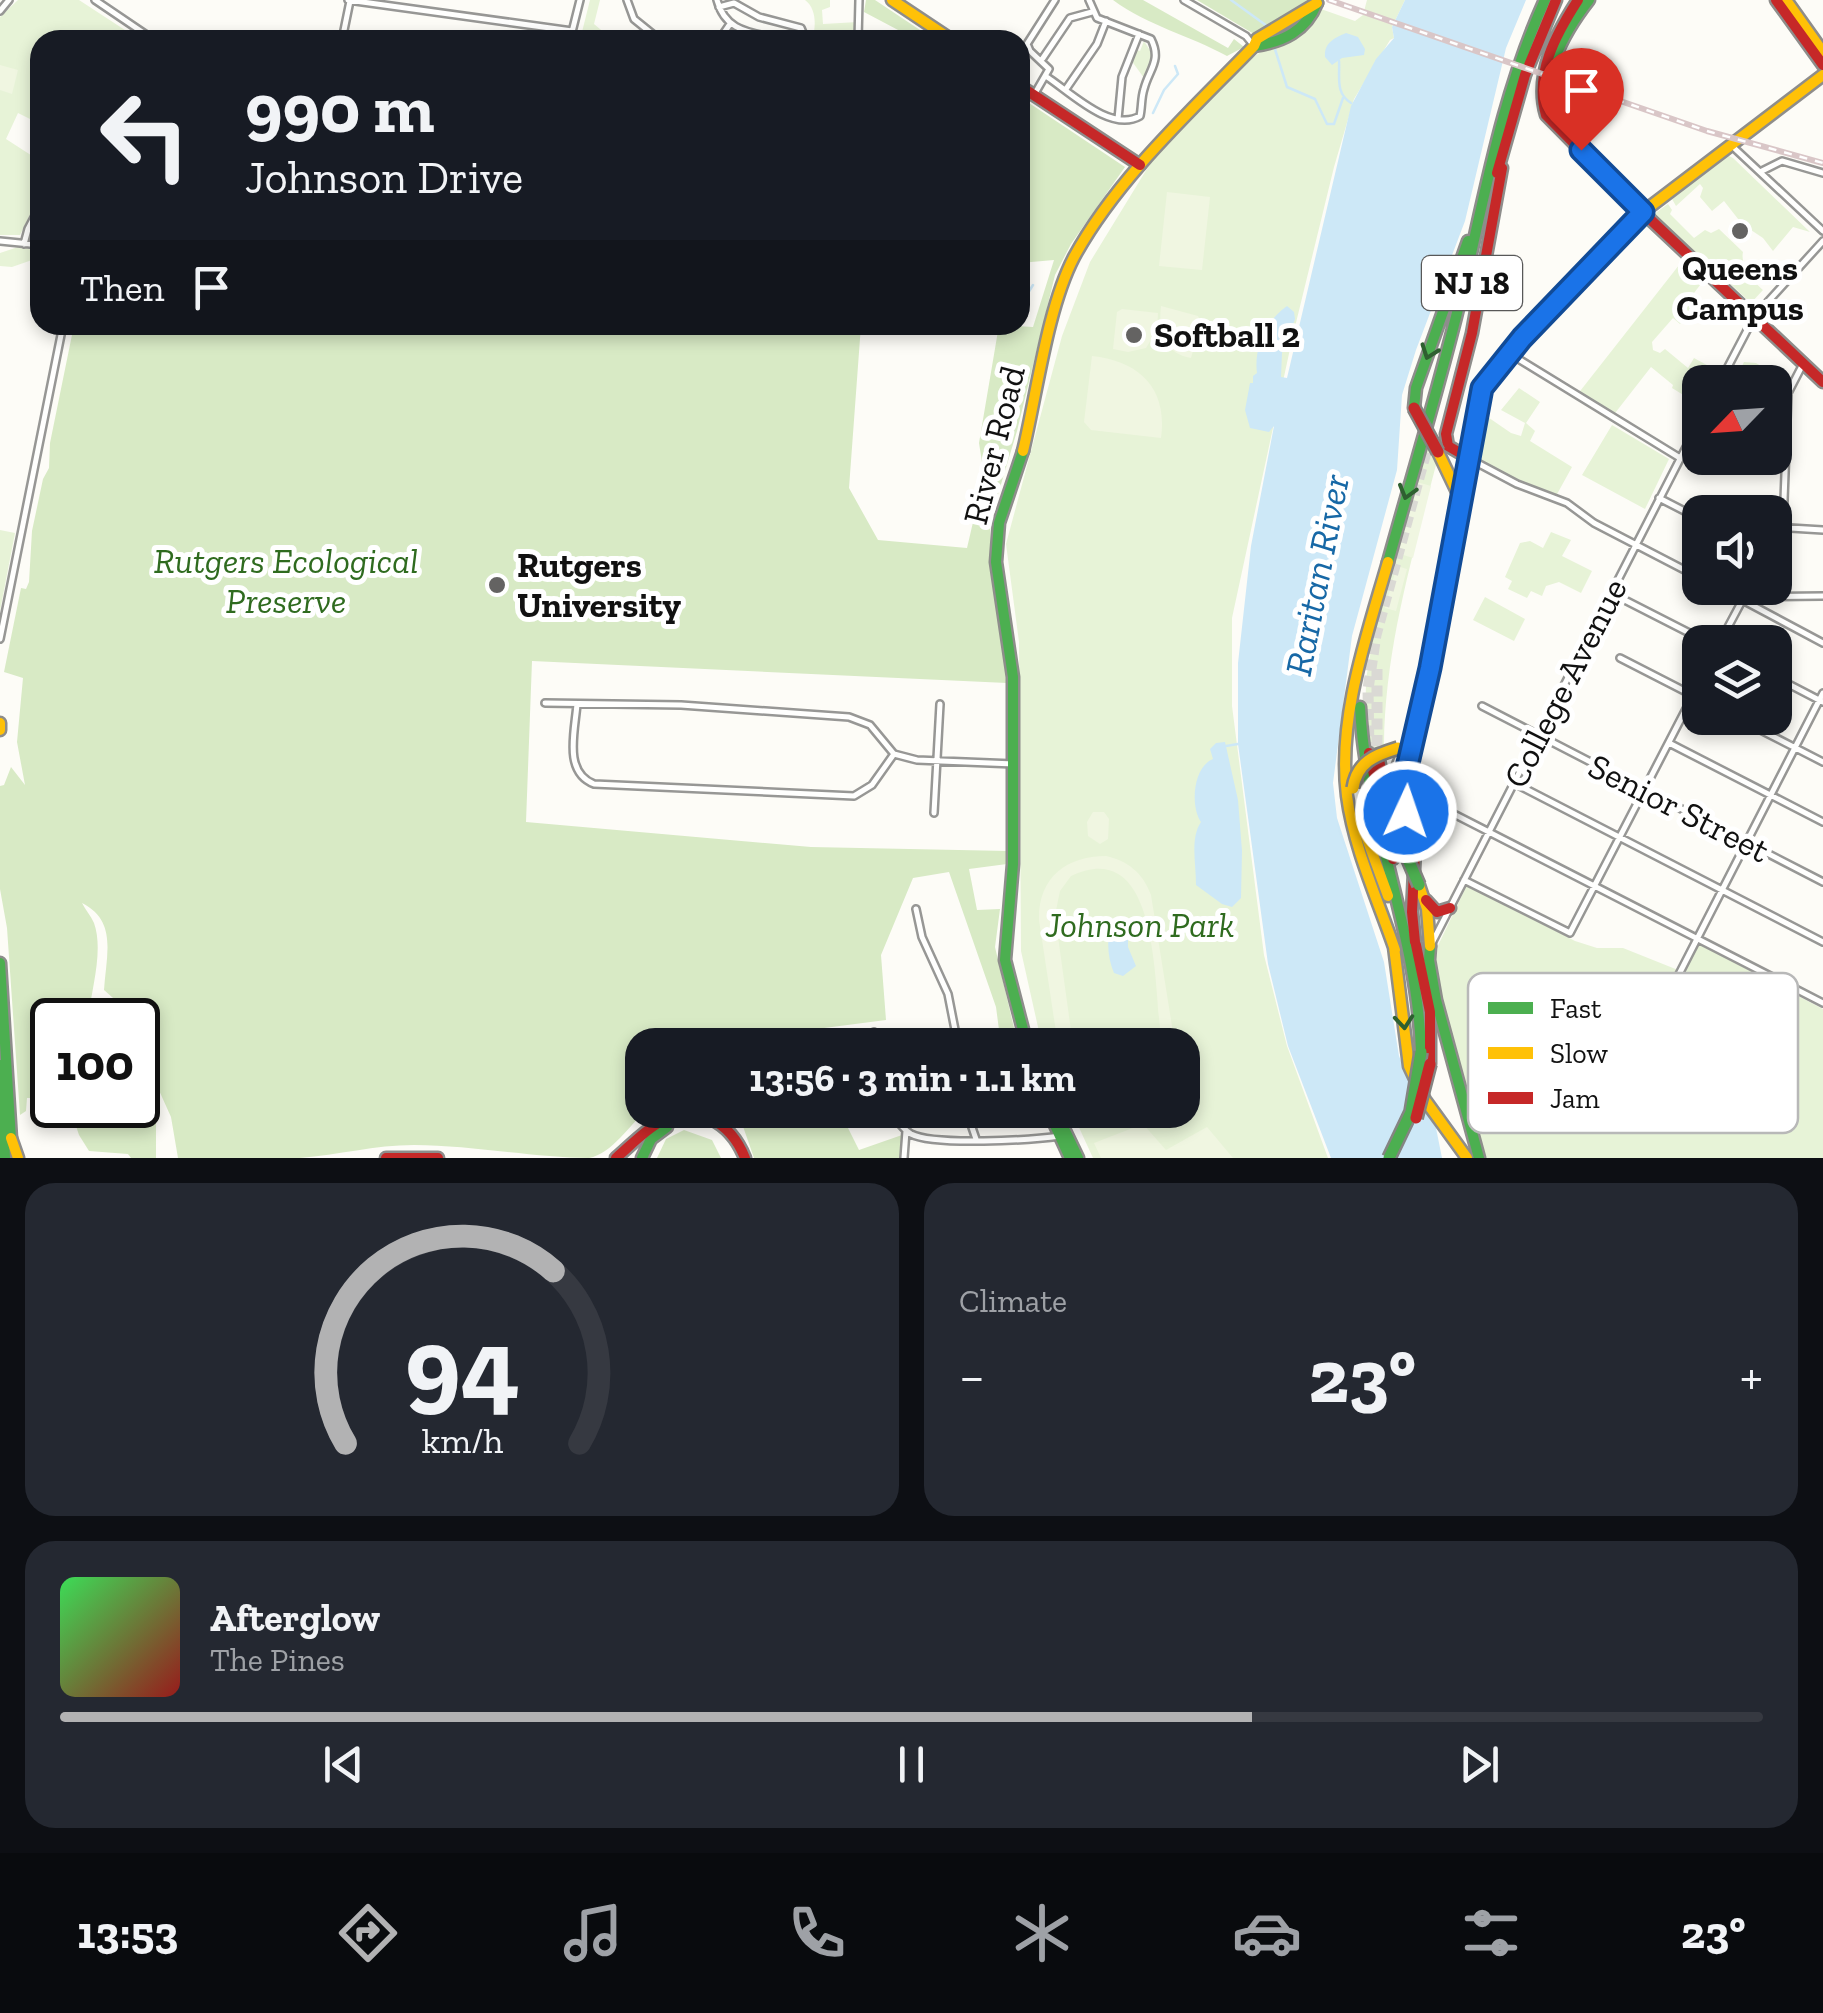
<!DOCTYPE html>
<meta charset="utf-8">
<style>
:root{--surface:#171b24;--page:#242831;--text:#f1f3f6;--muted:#9ea1a6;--line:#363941;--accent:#b2b2b3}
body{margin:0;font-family:"Zilla Slab",serif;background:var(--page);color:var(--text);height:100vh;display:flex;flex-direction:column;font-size:38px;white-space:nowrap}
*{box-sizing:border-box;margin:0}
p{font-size:32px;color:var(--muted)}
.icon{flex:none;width:55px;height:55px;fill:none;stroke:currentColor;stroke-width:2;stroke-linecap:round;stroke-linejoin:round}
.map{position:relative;height:1158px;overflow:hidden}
.panel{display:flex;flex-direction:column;gap:25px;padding:25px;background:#0d0f14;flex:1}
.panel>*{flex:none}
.banner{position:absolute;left:30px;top:30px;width:1000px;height:305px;border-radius:30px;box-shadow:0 5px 15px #0003;background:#171b24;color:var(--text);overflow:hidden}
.needle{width:65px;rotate:245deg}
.controls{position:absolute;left:1682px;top:365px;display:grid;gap:20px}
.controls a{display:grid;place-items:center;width:110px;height:110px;border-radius:20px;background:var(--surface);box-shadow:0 5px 15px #0003;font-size:50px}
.speed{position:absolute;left:30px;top:998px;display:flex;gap:20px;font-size:50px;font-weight:700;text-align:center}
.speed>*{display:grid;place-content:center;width:130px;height:130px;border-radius:50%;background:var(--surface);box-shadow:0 5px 15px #0003;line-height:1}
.speed .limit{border:5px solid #111;border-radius:15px;background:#fff;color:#111}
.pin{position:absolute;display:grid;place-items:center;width:85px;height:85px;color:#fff;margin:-102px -42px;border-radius:50% 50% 50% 0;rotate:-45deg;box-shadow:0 0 10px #0007}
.pin .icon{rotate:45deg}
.me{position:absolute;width:110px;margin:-55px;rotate:3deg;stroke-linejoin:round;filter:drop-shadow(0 0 8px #0008)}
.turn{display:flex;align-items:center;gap:35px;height:210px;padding:0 50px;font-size:45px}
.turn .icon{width:130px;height:130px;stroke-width:2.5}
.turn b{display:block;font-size:70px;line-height:85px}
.then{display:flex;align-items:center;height:95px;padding:0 50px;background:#0003;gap:20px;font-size:38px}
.big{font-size:75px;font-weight:700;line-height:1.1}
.panel .card{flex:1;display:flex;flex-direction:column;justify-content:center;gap:15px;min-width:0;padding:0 35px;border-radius:30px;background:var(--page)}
.panel .dial{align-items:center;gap:0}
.dial svg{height:260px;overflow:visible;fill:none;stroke:var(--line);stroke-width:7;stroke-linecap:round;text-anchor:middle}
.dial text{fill:var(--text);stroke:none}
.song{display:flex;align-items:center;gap:30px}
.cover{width:120px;height:120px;border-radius:15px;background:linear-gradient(135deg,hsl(130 70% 55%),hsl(0 70% 35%))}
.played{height:10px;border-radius:5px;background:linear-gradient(90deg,var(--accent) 70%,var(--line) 70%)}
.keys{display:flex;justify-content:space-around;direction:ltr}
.heat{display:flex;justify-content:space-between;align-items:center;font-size:55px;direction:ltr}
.panel .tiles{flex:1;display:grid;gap:25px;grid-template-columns:1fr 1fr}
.card:last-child{grid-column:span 2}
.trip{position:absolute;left:625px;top:1028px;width:575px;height:100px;border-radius:30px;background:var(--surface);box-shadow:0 5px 15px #0003;font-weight:700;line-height:100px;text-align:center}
.dock{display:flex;height:160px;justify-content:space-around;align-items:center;background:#090b0e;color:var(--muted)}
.dock .icon{width:70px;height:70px}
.dock .active{color:var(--accent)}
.dock b{font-size:45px;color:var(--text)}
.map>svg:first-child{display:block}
.green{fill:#e7f3d7}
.forest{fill:#d8eac5}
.pitch{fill:#f0f6e1}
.water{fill:#cde8f7}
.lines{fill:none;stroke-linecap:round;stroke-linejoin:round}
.stream{stroke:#cde8f7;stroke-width:2.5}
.highway-tunnel{stroke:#dad9d4;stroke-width:11;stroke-dasharray:11 5.5;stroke-linecap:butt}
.street-casing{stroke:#979795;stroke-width:10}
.fast-casing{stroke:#8e8d8b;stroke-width:15}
.slow-casing{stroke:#8e8d8b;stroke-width:15}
.jam-casing{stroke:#8e8d8b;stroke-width:15}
.street{stroke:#fffffe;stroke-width:5}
.fast{stroke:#4caf50;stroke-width:10}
.slow{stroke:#ffc107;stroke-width:10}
.jam{stroke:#c62828;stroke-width:10}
.rail-casing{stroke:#d9c6c7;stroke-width:6}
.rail{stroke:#fff;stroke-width:2.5;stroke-dasharray:8;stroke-linecap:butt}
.fast-bridge-casing{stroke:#858482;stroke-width:16;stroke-linecap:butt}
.slow-bridge-casing{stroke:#858482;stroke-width:16;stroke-linecap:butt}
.jam-bridge-casing{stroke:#858482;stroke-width:16;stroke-linecap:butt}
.fast-bridge{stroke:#4caf50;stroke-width:11}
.slow-bridge{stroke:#ffc107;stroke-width:11}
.jam-bridge{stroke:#c62828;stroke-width:11}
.oneway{stroke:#2e6030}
.route-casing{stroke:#114b97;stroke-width:25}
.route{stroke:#1a73e8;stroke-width:18}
.poi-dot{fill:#646362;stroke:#fff;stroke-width:4}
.labels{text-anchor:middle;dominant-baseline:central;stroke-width:10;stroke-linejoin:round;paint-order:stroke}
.shield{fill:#fff;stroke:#585858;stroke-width:2.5}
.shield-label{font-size:32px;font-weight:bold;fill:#111}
.poi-label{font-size:35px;font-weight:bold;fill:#111;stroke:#fff;text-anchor:start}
.street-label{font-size:35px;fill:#111;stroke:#fff}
.park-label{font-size:35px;font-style:italic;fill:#2f6b1f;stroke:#fff}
.water-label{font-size:38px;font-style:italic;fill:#1768a6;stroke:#fff}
.key{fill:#fff;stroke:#b8b8b8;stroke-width:2.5}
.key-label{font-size:28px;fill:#111}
</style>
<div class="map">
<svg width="1823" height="1158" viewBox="0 0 1823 1158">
<rect width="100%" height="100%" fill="#fdfcf7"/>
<path class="green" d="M18,0H79L128,32L124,40H40V124L18,113L6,139L40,161V194L20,235H0V17Z
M590,0H600L594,24L613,40H580Z
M805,0H830V7L822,10L823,24L858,22V40H812C816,27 817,9 805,0Z
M1367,0H1405L1392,27L1394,38L1390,40L1354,99L1334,167L1293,335L1232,618V706L1264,955L1287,1046L1328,1158H1093L1071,1110H1182V1045H1042L1021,951L1019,642L1006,544L1062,336L1090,262L1153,159L1242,64L1269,47L1298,34L1321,9L1355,21L1363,15Z
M1144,41L1153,55L1144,78L1131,60L1135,49L1140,51Z
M1725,154L1733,158L1810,232L1793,227L1773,251L1763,238L1742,224L1724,201L1712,211L1700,197L1703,188L1700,184L1676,206L1672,199Z
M1668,204L1672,210L1670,214L1694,238L1705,230L1711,233L1719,229L1743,252C1740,265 1753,281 1763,290L1751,303L1654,214Z
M18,247L40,250V267L32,260L12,267L0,266V253Z
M1683,260L1704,280L1687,302L1691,307L1680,324L1673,318L1652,342L1653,350L1660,353L1665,349L1688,368L1694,358L1716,370L1710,382H1700L1698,404L1672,388L1673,385L1651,367L1612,417L1577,395Z
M1744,362L1756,363L1771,372L1765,382L1739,372Z
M1519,388L1540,402L1526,423L1535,431L1530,441L1572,467L1556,496L1524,484L1472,458L1479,411L1511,433L1521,436L1525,423L1501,410Z
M1612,425L1669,459L1645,509L1582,475Z
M1427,446L1437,461C1413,555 1385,647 1384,745L1365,751L1366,679L1374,633Z
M0,530L15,533L0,611Z
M1551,532L1571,540L1562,556L1592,571L1581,593L1559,582L1546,586L1542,596L1531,591L1527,598L1508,589L1512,581L1505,577L1520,543L1530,541L1543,548Z
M1485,597L1525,619L1514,641L1473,620Z
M1467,885L1575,941L1597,948H1623L1683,972L1699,944L1823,1009V1158H1482L1438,998L1433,956Z"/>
<path class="forest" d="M866,0H875L935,40H917L864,12Z
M1113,0H1143L1228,48L1234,39L1244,47L1227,56C1189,35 1148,26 1113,0Z
M1197,0H1306L1312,2L1254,34Z
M1020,97L1125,167L1071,244L1055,275L1017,431L990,521L991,552L1007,683L532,661L526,822L811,847L1008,851L1007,864L969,869L977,910L1000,909L995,947L1018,1045H1001L996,1007L949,872L913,878L881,955L886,1020L801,1031L807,1045H642V1110H647C630,1124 612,1154 589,1158C535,1158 470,1145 414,1145C375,1145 338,1155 300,1158C260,1158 218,1158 178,1158L171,1117L153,1077L138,1074V1020L104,990C106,956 118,921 82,903C85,909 91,916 94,923C104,951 91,990 88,1020H52V1098H27L26,1111L20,1115L7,928L0,889V786L4,785L11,767L25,785L17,742L23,678L4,672L21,588L26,589L29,582L32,531L43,479L49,468L50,443L74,325H861L849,488L878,540L967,548L984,475L979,443L999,325L1033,327L1054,260L1020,263Z
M138,1084L149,1085L156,1098V1158H131L128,1154L89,1151L79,1135L69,1105H138Z
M726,1110H839L859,1150L902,1135V1158H754L739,1115Z
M684,1130L712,1140L721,1158H657L666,1139Z"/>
<path class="pitch" d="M0,65L18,70L12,94L0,90Z
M1167,192L1210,197L1202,270L1159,266Z
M1161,306L1198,316L1201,322L1191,358C1164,354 1158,330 1161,306Z
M1122,309L1158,313L1157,330L1146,348L1128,352L1113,349L1117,312Z
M1092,356C1139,361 1168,388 1161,438L1091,430L1084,422Z
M1417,482L1431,486L1413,558L1397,553Z
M1397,566L1407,569L1396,611L1385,608Z
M1093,812H1104L1109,819L1108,839L1100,844L1088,836L1087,822Z
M1106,856C1128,861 1143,873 1151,895L1172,1026V1045H1158L1160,1027C1154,977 1157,835 1071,876L1060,891L1055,915L1073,1045H1058L1039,920C1038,878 1066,856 1106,856Z
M1143,1124L1166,1150L1207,1127L1233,1158H1101L1094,1143Z"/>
<path class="water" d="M1405,0H1526L1506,48L1465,221L1416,350L1402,395L1397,470L1352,636L1333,783L1337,818L1384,962L1399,1056L1417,1100L1436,1128L1442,1158H1331L1288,1046L1268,964L1238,744V663L1251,546L1274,426L1269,432L1250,428L1245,410L1250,383H1253V376L1257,373C1254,351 1263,323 1287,306L1294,312L1295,319L1282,353L1281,377L1287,378L1351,106L1376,59L1394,38L1392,27Z
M1346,33L1358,37L1365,49L1364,55L1342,58L1332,65L1325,57C1324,43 1334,38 1346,33Z
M1225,742L1238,800L1242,851L1241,898L1232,907L1222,904L1196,885C1196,863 1190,838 1201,822C1190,806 1193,767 1213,759L1210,749L1216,743Z
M1123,917L1128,921V947L1136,966L1123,976L1114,973C1107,957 1106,936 1113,920Z"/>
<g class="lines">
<path class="stream" d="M1231,0L1267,26
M1274,46L1287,87L1315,99L1327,124H1334L1343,98
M1339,61C1340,77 1335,93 1351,103
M1153,113L1164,90L1178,74L1175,66
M1022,291L1028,293L1033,285
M1020,299L1023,295L1020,288
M1226,746L1238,744"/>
<path class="highway-tunnel" d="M1377,669V750
M1369,753L1368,689L1376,635L1431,434"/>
<g class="street-casing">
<path id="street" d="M95,0L154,40
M348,0L572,31
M627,0L634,19L660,40
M717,0C726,34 754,32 782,40
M1184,0L1246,36L1254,46
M719,7L734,3L759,17L801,28L806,40
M0,11L9,0
M342,40L350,1
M570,40L580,0
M719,40L730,24
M858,40L859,0
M1043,58L1070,18L1092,12
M1047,77C1070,92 1111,133 1140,116C1142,107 1141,98 1144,89C1149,69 1162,61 1151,39L1097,18L1089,0
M1066,89L1097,44L1106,21
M1034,95L1049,69L1030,51L1027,44L1055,0
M1118,119L1122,77L1139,34
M1731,145L1823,231
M1760,172L1782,161L1823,173
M0,241L40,245
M24,244L28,229L40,206
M1512,355L1680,458
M1720,382L1754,317L1823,241
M1775,401H1787
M1468,458L1517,484L1567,503L1594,523L1700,578
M1659,498L1700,519
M1775,527L1823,530
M1783,527L1788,393L1803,364
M1720,588L1823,643
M1611,593L1707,642
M1741,597L1823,596
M0,639L63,325
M1720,642L1743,599
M1620,658L1700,699
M1775,677L1823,702
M545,703L681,705L849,717L870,725L894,754
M577,704C575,731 563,772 594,784L854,796L872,785L894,754
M1482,706L1823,882
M1737,718L1823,762
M1407,742C1399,757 1386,772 1401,787L1823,1003
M1669,743L1823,822
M894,754L917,760L1014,764
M1514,783L1823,942
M934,813L940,704
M1464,880L1570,933L1700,682
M916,909L922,937L948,994L958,1045
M1432,943L1700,420
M1675,982L1823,693
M874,1032L875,1045
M891,1110C897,1119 902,1129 911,1134C934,1146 1032,1140 1060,1136
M966,1110L976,1139
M904,1158L906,1131"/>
</g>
<g class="fast-casing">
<path id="fast" d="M1254,46C1283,42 1306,31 1317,3
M1556,121C1535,81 1564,32 1589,0
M1414,408L1416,388L1468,241
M1023,451L999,523L996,562L1013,677V864L1005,960L1027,1045
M1388,562C1414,468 1443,375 1465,280C1487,184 1504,90 1545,0
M1360,707C1366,825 1418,934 1421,1052
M1430,946L1429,960L1436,1000L1479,1158
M0,963L11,1139
M0,1065L5,1158
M1048,1110L1070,1158
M1055,1110L1078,1158
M642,1158L651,1139L667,1127"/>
</g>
<g class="slow-casing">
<path id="slow" d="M892,0L952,40
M1786,0L1823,52
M1567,293L1643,212L1823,75
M1023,451C1037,393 1047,309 1074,257C1117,178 1192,110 1254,46L1257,39L1317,3
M1438,452L1460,498
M1388,562C1367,635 1337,719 1347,796C1354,849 1378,900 1395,950
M0,723V730
M1362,825L1388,896
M1419,885L1427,909L1430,946
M1394,947L1409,1066L1425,1100L1467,1158
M11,1138L18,1158"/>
</g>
<g class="jam-casing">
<path id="jam" d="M1578,0C1556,34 1534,74 1546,115L1636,206L1823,382
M1776,0L1823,65
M1020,86L1140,165
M1497,173L1525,75L1556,0
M1467,457L1448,446L1446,434L1472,333L1502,168
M1369,753L1393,859
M1378,754L1388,808L1404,850
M1405,789L1431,668L1467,457L1485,382L1567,293
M1405,789L1415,851L1412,912L1415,942
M1426,900L1437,912L1450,908
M1416,945L1430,1012V1064
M386,1158H438
M616,1158C630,1146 644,1131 660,1122C697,1101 731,1123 745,1158"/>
</g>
<use href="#street" class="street"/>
<use href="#fast" class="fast"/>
<use href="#slow" class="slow"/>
<use href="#jam" class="jam"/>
<g class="rail-casing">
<path id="rail" d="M1329,0L1707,131L1823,163"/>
</g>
<use href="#rail" class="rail"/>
<g class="fast-bridge-casing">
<path id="fast-bridge" d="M1404,850L1419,885
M1389,1158L1411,1112L1421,1052"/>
</g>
<g class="slow-bridge-casing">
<path id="slow-bridge" d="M1353,788C1357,762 1375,755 1398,748"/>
</g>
<g class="jam-bridge-casing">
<path id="jam-bridge" d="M1414,408L1438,452
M1416,1118L1430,1064"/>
</g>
<use href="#fast-bridge" class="fast-bridge"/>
<use href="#slow-bridge" class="slow-bridge"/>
<use href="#jam-bridge" class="jam-bridge"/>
</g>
<defs><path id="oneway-chevron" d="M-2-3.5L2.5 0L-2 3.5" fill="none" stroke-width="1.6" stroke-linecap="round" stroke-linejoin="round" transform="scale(2.5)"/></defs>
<g class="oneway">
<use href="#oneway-chevron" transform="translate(1429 352) rotate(110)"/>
<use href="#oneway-chevron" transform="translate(1407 492) rotate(106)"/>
<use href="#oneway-chevron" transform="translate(1404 1022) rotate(85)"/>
</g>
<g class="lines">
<g class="route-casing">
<path id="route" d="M1406,812L1405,776L1430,668L1482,388L1522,338L1643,212L1581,150"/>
</g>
<use href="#route" class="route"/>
</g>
<g class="poi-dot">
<circle cx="1740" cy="231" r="10"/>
<circle cx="1134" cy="335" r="10"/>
<circle cx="497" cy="585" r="10"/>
</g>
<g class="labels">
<rect class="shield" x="1422" y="256" width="100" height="54" rx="8"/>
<g class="shield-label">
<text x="1472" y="283">NJ 18</text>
</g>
<g class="poi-label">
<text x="1740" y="268" text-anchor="middle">Queens<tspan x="1740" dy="40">Campus</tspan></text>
<text x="1154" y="335">Softball 2</text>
<text x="517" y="565">Rutgers<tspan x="517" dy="40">University</tspan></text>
</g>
<g class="street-label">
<text transform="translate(994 445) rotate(-76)">River Road</text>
<text transform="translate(1565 683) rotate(-63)">College Avenue</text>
<text transform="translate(1679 808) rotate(27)">Senior Street</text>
</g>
<g class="park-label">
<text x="286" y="561">Rutgers Ecological<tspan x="286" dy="40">Preserve</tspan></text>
<text x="1140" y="925">Johnson Park</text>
</g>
<g class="water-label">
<text transform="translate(1317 575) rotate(-79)">Raritan River</text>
</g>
</g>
<rect x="1468" y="973" width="330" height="160" rx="15" class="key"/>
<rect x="1488" y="1002" width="45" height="12" fill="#4caf50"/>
<rect x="1488" y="1047" width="45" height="12" fill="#ffc107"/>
<rect x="1488" y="1092" width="45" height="12" fill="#c62828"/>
<g class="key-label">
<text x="1550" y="1018">Fast</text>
<text x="1550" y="1063">Slow</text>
<text x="1550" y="1108">Jam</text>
</g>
</svg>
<div class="controls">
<a><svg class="needle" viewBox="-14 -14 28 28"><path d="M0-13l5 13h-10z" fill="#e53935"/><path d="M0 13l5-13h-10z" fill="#9ea1a6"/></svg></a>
<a><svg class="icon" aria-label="sound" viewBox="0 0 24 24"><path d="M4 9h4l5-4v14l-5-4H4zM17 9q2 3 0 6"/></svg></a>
<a><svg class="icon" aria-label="layers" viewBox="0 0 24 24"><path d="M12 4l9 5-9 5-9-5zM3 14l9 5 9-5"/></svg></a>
</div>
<div class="speed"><div class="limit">100</div></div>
<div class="pin" style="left:1581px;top:150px;background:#d93025"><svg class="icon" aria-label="arrive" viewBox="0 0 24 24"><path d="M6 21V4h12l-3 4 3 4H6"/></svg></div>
<svg class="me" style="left:1406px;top:812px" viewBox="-20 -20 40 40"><circle r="17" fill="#1a73e8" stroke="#fff" stroke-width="3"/><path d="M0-11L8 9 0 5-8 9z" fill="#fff"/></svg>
<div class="trip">13:56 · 3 min · 1.1 km</div>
<div class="banner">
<div class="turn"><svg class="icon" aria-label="left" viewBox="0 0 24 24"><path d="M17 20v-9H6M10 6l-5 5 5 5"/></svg><div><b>990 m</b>Johnson Drive</div></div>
<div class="then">Then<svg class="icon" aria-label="arrive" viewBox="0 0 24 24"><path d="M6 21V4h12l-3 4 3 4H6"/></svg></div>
</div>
</div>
<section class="panel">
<div class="tiles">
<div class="card dial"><svg viewBox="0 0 100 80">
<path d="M14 69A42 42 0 1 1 86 69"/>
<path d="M14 69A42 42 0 0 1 78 16" stroke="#b2b2b3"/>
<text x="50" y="56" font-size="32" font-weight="700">94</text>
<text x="50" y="72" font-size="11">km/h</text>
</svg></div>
<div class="card"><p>Climate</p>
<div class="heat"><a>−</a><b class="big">23°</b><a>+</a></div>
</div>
<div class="card">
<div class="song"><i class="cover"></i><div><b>Afterglow</b><p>The Pines</p></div></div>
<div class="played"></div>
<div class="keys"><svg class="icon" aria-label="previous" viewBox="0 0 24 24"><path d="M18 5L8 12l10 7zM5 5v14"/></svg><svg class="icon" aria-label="pause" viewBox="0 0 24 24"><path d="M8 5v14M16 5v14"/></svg><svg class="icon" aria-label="next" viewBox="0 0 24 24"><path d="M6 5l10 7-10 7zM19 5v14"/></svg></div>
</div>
</div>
</section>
<nav class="dock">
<b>13:53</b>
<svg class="icon active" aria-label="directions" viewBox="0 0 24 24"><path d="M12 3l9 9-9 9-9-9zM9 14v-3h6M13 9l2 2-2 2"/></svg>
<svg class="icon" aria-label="music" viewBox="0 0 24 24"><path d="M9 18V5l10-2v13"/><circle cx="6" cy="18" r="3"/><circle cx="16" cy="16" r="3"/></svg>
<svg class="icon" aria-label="phone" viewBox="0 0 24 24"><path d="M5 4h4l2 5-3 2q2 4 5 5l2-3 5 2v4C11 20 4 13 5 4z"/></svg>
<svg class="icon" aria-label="climate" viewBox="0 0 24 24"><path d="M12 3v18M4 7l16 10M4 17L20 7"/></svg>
<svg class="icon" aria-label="car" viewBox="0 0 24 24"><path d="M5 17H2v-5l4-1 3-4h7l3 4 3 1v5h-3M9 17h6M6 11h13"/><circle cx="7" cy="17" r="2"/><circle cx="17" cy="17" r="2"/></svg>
<svg class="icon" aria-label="filters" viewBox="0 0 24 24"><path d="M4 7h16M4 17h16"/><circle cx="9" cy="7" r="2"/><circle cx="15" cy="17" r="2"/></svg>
<b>23°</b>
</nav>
